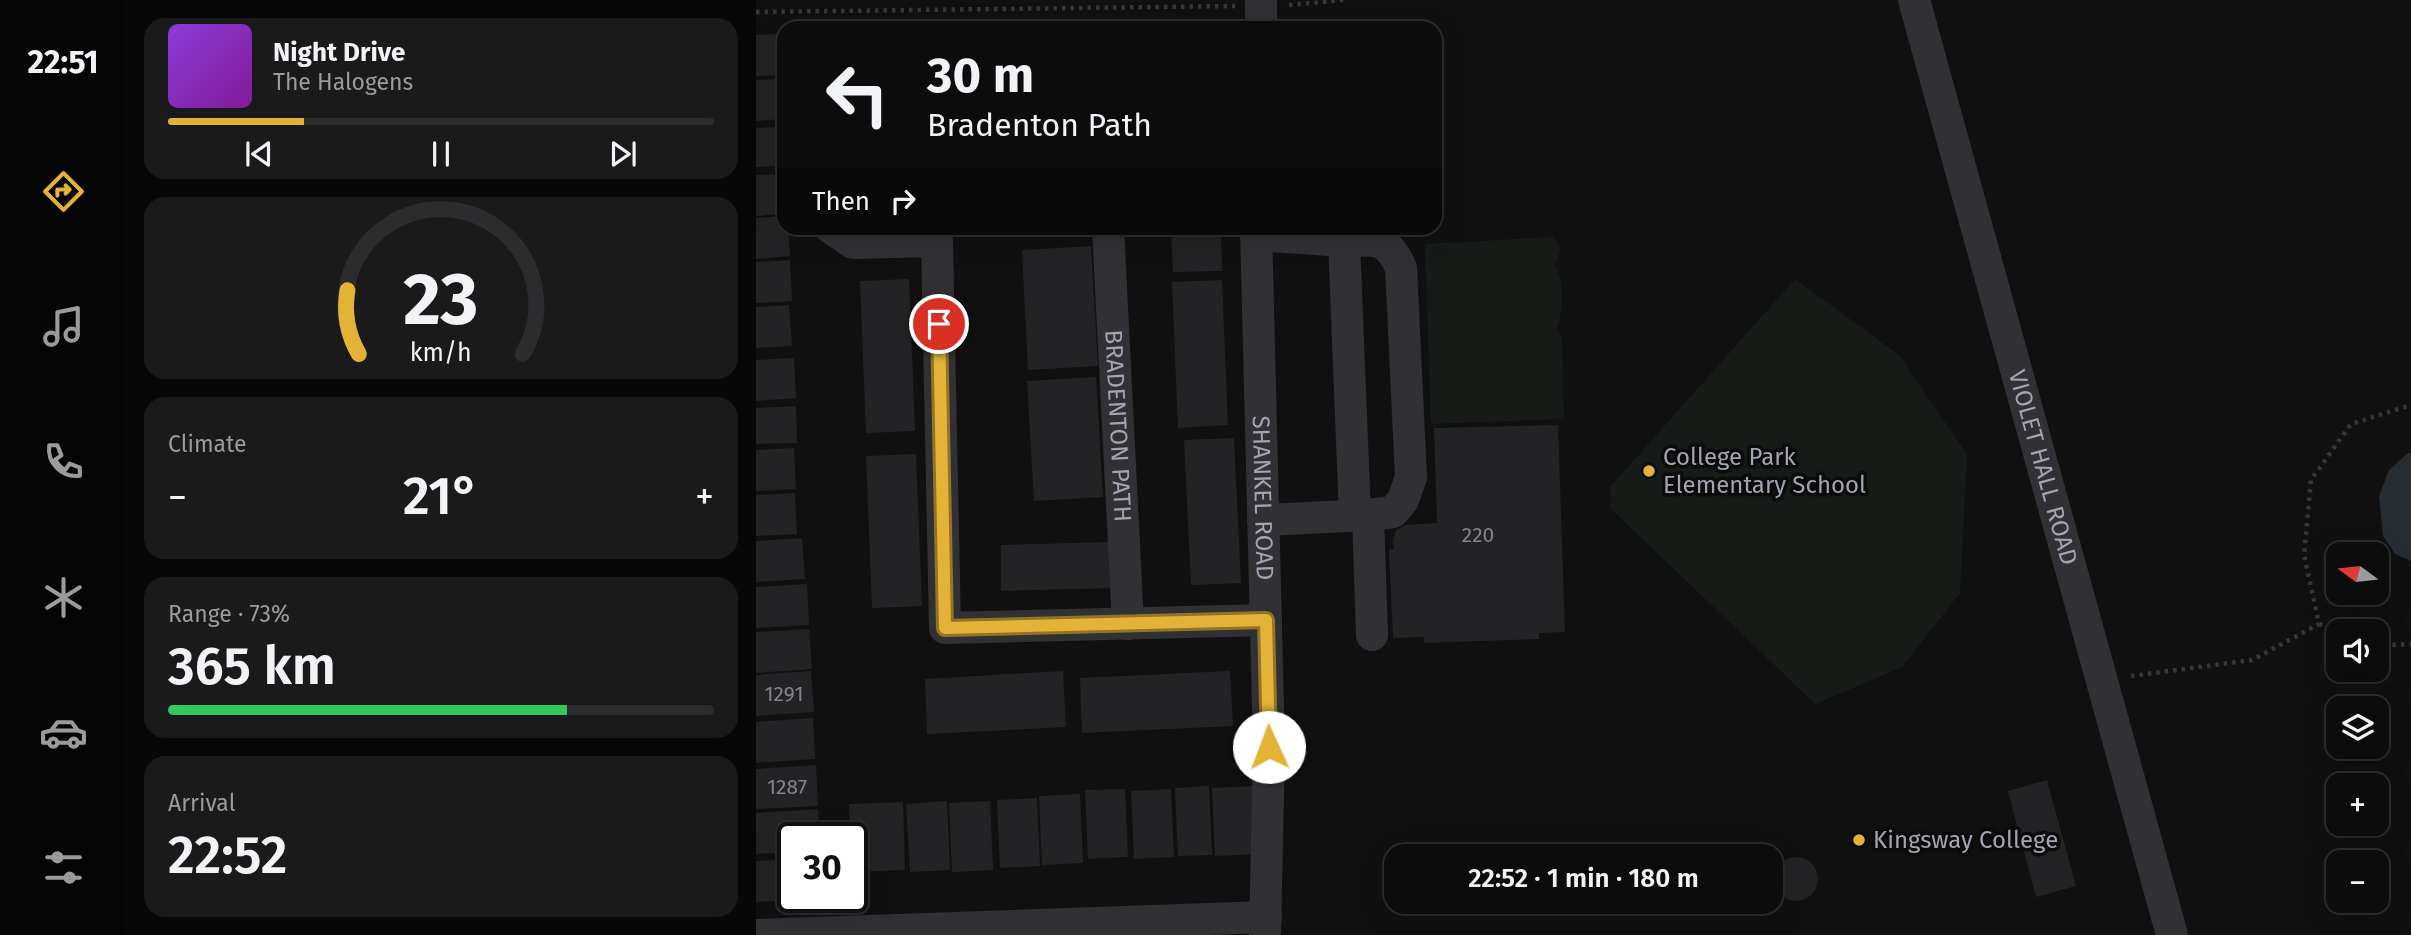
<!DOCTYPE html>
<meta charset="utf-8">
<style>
:root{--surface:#0c0c0d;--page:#1a1a1b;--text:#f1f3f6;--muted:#9a9b9d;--line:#2c2c2e;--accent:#e2b337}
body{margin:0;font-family:"Fira Sans",sans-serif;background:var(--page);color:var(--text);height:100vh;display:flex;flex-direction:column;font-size:26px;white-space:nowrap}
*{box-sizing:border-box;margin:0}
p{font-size:23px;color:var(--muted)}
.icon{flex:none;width:38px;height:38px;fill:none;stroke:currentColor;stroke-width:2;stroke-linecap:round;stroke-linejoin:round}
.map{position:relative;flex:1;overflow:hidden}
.drawer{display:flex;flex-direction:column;gap:18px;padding:18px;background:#070707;width:630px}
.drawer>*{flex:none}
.top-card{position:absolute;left:21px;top:21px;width:665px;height:214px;border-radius:21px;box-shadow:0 7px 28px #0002,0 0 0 2px var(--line);background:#0c0c0d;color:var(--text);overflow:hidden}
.needle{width:46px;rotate:285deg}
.controls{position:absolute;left:1570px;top:542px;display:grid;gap:14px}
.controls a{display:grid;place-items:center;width:63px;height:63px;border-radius:14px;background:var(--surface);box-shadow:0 7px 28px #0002,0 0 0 2px var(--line);font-size:35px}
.speed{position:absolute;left:21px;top:822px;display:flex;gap:14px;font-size:35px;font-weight:700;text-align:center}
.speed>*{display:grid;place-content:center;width:91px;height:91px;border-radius:50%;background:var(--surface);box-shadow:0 7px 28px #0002,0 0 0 2px var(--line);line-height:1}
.speed .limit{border:4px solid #111;border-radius:10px;background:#fff;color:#111}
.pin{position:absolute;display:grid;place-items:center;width:60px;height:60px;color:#fff;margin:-30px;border:4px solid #fff;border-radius:50%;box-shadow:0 2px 7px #0007}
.me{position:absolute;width:77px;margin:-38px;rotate:358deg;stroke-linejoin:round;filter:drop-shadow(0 0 5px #0008)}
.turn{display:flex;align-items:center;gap:24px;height:147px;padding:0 35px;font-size:32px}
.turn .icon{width:91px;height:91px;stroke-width:2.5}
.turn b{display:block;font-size:49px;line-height:60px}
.then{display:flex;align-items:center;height:66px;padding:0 35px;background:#0003;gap:14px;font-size:26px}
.big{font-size:52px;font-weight:600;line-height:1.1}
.drawer .widget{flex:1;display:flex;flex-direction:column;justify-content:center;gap:10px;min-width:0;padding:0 24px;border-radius:21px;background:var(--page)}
.drawer .dial{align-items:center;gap:0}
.dial svg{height:182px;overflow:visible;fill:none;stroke:var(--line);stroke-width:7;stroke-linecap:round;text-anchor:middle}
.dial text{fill:var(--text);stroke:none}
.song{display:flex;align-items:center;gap:21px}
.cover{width:84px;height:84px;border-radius:10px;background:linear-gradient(135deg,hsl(270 70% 55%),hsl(290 70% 35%))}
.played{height:7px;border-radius:4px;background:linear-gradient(90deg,var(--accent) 25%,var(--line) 25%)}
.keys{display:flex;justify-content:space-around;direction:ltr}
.heat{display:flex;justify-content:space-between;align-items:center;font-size:38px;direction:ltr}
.charge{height:10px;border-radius:5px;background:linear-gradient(90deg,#34c759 73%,var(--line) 0)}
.trip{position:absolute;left:628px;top:844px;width:399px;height:70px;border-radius:21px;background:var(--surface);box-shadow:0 7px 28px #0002,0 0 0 2px var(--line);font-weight:600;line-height:70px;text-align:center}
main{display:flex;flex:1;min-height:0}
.tabs{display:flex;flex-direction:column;width:126px;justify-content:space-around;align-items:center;background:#050505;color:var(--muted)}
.tabs .icon{width:49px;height:49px}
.tabs .active{color:var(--accent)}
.tabs b{font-size:32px;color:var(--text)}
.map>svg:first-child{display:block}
.green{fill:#161b17}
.water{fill:#272d33}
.building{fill:#232325}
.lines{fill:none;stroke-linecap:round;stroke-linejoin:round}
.path{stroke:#37383c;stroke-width:4.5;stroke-dasharray:3.5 5;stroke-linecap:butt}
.minor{stroke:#313135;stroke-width:32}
.route-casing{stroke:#937424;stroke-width:18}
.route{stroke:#e2b337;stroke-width:12}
.poi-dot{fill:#e2b337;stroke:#0b0b0c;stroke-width:2.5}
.labels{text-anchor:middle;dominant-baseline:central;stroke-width:7;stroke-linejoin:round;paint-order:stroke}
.number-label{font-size:21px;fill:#82848d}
.street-label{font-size:24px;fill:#a2a5b1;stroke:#0b0b0c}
.poi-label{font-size:24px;fill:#a2a5b1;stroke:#0b0b0c;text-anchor:start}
</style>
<main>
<nav class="tabs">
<b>22:51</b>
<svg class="icon active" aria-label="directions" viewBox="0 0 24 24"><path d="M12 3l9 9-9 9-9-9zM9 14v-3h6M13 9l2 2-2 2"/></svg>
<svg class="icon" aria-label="music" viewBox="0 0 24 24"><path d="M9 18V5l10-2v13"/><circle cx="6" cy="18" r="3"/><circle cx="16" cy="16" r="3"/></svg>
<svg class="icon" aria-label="phone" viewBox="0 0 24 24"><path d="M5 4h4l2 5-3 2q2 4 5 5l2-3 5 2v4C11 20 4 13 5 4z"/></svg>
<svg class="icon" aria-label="climate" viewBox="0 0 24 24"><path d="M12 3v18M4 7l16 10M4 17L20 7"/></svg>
<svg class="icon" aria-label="car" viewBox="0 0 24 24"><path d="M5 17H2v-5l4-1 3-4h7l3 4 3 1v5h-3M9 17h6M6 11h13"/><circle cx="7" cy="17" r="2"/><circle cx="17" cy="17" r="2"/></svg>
<svg class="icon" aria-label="filters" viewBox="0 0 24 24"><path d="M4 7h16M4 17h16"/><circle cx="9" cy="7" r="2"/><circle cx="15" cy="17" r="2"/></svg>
</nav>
<section class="drawer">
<div class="widget">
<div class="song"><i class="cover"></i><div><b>Night Drive</b><p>The Halogens</p></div></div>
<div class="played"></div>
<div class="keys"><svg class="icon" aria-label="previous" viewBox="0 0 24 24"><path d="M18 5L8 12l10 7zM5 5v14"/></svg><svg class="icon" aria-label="pause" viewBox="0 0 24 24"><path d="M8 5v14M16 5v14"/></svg><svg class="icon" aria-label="next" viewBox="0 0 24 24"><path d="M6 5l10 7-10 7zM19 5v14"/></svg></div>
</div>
<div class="widget dial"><svg viewBox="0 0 100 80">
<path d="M14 69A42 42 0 1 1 86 69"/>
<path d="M14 69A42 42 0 0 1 9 41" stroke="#e2b337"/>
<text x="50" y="56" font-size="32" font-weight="700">23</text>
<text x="50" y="72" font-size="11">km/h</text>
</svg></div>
<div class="widget"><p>Climate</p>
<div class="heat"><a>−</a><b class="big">21°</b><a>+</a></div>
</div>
<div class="widget"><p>Range · 73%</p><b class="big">365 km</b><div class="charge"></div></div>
<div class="widget"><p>Arrival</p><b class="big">22:52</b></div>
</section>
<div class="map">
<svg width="1655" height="935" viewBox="0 0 1655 935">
<rect width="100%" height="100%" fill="#101011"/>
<path class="green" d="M797,237L805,249L799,266C809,281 807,310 801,328L806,338L808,419L675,424L669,244Z
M1039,279L1143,355L1211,454L1204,593L1146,667L1059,704L855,509L854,487Z"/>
<path class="water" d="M1652,453H1655V561L1639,554L1627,536L1623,496L1633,470Z"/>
<path class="building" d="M25,34L27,75L0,76V35Z
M24,79L26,119L0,121V80Z
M21,127L23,166L0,167V128Z
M28,174V214L0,216V175Z
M28,216V228H32L34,256L0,259V218Z
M415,228H465L466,271L417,272Z
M335,246L342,366L272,370L266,250Z
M34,260L36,301L0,303V262Z
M153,279L159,431L110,433L104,281Z
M466,280L472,425L422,428L416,282Z
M33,305L36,346L0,348V307Z
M38,358L40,398L0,401V360Z
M340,377L347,497L278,501L271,381Z
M40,406L41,443L0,444V408Z
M802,425L809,632L783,633V639L668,643V637L637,638L633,550L638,549L637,540L640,530L650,525L681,523L678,428Z
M478,438L485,583L435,585L428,440Z
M38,448L40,489L0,491V450Z
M160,454L166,606L116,608L110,456Z
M39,493L41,534L0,536V495Z
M46,538L49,579L0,582V541Z
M357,542L358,588L245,591V545Z
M51,584L53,625L0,628V587Z
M53,629L56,669L0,673V632Z
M55,671L58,712L0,716V675Z
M307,671L310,727L171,734L169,679Z
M474,671L477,726L326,733L324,678Z
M57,718L59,759L0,763V722Z
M60,765L62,806L0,809V769Z
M1291,780L1320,886L1280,897L1252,791Z
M453,786L456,855L422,856L419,788Z
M497,786L500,854L459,856L456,788Z
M369,789L372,857L332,859L329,790Z
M415,789L418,857L378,859L375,791Z
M324,794L327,863L286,865L283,796Z
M281,798L284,866L244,868L241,800Z
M191,801L194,870L154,872L150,804Z
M234,801L237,870L196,872L193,803Z
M147,802L149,870L96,872L93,804Z
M62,809L64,838H37V852L0,854V813Z
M1018 879a22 22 0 1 1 44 0a22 22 0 1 1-44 0Z
M37,859V900L0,902V861Z"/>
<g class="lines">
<path class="path" d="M533,5L588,0
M0,12L479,6
M1563,624L1589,632
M1620,641L1632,645L1655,644
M1375,676L1496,660L1563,624L1548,555L1555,480L1595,424L1655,405"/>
<g class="minor">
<path id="s1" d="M1158,0L1416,935"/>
<path d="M505,28V0"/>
<path d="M75,228L97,243L181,241L189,628L510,620"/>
<path id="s2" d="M352,228L372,624"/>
<path id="s3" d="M500,228L513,747L509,935"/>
<path d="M500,235L588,241"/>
<path d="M599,516L588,241C619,240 631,236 645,268L655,477L647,500L637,512L612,515"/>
<path d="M507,520L612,515L616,635"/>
<path d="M0,935L510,917"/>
</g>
</g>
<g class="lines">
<g class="route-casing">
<path id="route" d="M183,324L189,628L510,620L513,747"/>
</g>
<use href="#route" class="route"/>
</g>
<g class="poi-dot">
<circle cx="893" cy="471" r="7"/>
<circle cx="1103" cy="840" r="7"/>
</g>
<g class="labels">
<g class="number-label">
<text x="722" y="535">220</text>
<text x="28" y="694">1291</text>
<text x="31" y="787">1287</text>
</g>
<g class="street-label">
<text stroke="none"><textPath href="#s2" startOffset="198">BRADENTON PATH</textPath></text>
<text stroke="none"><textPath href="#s1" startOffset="485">VIOLET HALL ROAD</textPath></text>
<text stroke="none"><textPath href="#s3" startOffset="270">SHANKEL ROAD</textPath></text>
</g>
<g class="poi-label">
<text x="907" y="457">College Park<tspan x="907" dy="28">Elementary School</tspan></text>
<text x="1117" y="840">Kingsway College</text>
</g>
</g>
</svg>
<div class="controls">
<a><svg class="needle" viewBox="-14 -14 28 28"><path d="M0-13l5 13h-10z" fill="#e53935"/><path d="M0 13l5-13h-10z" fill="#9a9b9d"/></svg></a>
<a><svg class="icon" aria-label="sound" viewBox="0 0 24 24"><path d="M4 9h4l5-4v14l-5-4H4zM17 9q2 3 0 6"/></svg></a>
<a><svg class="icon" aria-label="layers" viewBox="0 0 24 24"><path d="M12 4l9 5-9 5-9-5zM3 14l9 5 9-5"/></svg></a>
<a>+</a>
<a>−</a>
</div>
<div class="speed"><div class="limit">30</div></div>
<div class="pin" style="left:183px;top:324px;background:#d93025"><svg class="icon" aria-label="arrive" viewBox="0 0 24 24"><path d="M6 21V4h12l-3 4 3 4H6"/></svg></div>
<svg class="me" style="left:513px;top:747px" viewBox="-20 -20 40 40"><circle r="19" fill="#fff"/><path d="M0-13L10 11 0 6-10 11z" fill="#e2b337"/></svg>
<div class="trip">22:52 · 1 min · 180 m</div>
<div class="top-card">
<div class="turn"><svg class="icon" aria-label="left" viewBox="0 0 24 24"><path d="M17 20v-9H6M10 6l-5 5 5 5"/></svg><div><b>30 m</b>Bradenton Path</div></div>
<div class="then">Then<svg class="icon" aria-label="right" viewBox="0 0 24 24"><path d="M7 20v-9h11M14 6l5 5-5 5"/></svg></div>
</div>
</div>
</main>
